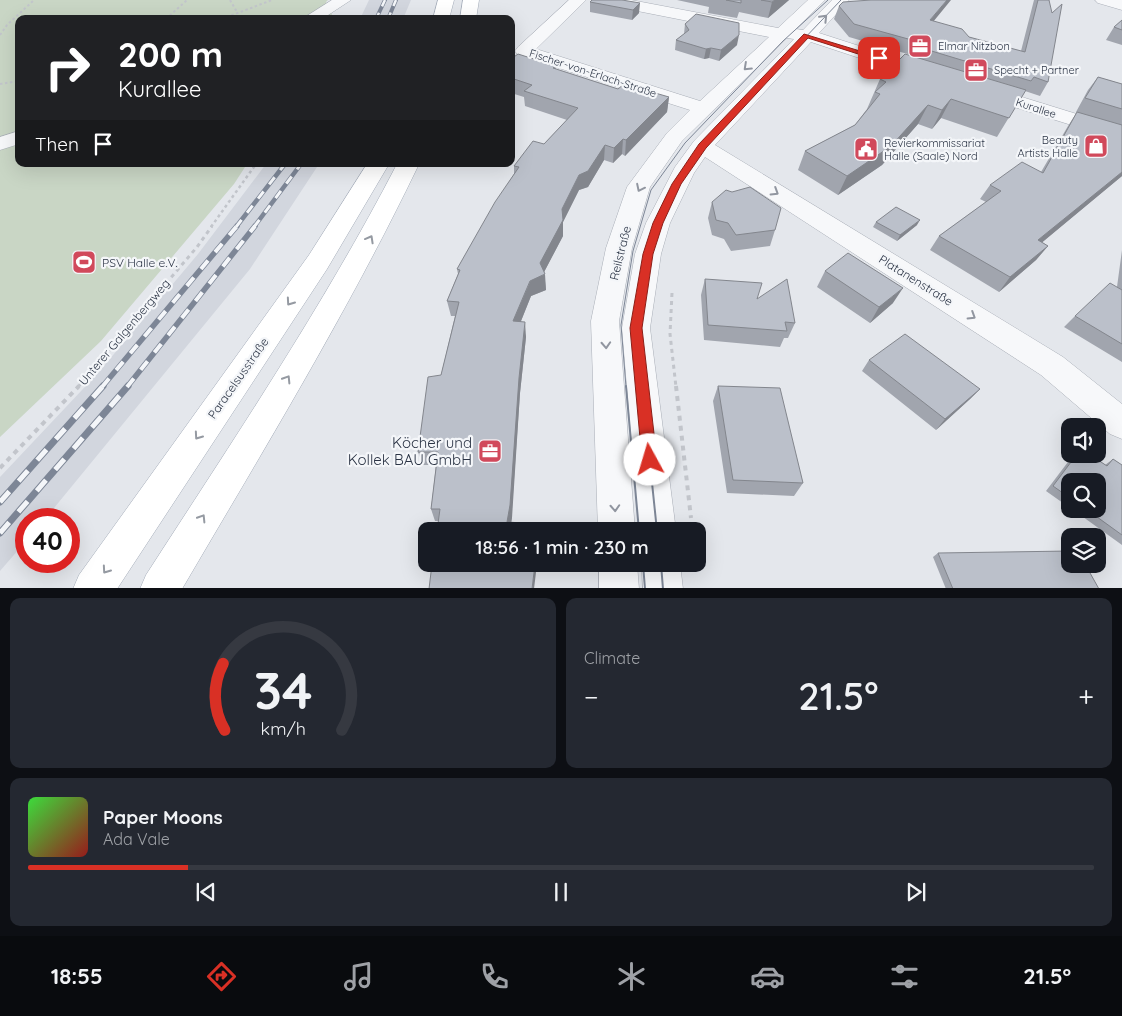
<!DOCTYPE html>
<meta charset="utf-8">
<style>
:root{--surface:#171b24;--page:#242831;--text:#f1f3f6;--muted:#9ea1a6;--line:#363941;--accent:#d93025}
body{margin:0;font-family:Quicksand,sans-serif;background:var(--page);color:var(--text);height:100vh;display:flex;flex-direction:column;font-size:19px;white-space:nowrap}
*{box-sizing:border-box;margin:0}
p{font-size:16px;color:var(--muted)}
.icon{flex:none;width:28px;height:28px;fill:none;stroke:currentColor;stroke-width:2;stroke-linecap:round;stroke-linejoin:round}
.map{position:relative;height:588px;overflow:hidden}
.panel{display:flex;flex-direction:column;gap:10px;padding:10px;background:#0d0f14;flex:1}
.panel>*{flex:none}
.top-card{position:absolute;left:15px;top:15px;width:500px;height:152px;border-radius:10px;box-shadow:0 5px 20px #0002;background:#202124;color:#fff;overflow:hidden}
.fabs{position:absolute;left:1061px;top:418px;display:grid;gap:10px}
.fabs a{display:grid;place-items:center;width:45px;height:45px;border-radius:10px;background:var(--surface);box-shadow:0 5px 20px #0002;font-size:25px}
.speed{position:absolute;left:15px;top:508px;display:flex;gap:10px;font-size:25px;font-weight:700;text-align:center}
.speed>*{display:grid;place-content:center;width:65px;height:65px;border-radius:50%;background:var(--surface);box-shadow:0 5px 20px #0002;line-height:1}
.speed .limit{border:8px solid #d22;background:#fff;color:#111}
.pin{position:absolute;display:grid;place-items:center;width:42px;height:42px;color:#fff;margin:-21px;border-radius:10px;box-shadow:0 2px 8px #0006}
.me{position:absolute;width:55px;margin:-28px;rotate:354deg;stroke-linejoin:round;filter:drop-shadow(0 0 4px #0008)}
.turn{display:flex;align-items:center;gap:18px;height:105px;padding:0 20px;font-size:22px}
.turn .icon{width:65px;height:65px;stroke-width:2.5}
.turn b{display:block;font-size:35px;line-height:42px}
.then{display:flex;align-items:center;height:48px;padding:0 20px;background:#0003;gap:10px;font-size:19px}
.big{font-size:38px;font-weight:600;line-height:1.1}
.panel .tile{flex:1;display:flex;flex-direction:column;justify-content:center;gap:8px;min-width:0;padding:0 18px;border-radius:10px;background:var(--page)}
.panel .dial{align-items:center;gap:0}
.dial svg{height:130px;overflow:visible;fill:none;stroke:var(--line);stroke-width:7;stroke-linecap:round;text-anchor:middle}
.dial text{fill:var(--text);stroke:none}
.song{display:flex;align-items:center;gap:15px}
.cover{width:60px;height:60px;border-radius:8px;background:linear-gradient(135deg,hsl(120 70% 55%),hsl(0 70% 35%))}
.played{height:5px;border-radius:2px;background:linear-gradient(90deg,var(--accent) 15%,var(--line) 15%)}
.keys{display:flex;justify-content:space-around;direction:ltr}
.heat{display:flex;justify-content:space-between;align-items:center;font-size:28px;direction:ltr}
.panel .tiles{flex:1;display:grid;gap:10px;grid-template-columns:1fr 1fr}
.tile:last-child{grid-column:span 2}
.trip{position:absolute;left:418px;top:522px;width:288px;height:50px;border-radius:10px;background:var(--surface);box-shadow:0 5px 20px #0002;font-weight:600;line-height:50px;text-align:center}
.dock{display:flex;height:80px;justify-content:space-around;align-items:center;background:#090b0e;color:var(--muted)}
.dock .icon{width:35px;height:35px}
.dock .active{color:var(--accent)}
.dock b{font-size:22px;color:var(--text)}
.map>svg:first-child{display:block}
.built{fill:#d2d6de}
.green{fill:#c9d6c5}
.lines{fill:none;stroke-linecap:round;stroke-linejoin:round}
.minor-casing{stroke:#a9aeb7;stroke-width:1}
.major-casing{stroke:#a3abb8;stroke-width:1}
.path-far3{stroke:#c2c5cb;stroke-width:2;stroke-dasharray:2.5 2.5;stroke-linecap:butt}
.path-far2{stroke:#c2c5cb;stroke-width:2.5;stroke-dasharray:3 3;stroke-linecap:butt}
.path-far1{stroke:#c2c5cb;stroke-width:3;stroke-dasharray:4 4;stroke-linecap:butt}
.path{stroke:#c2c5cb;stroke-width:4;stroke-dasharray:5 5;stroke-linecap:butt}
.minor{fill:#f7f8fa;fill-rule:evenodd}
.major{fill:#fff;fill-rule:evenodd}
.tram-far1{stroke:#7d8696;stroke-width:1}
.tram{stroke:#7d8696;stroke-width:2}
.rail-far3-casing{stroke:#7d8696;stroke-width:4}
.rail-far2-casing{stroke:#7d8696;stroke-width:4.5}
.rail-far1-casing{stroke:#7d8696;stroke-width:5.5}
.rail-casing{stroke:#7d8696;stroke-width:7}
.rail-far3{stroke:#f4f6f9;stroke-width:2.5;stroke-dasharray:7;stroke-linecap:butt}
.rail-far2{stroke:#f4f6f9;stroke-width:3;stroke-dasharray:9;stroke-linecap:butt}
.rail-far1{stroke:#f4f6f9;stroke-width:4;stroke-dasharray:11;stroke-linecap:butt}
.rail{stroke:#f4f6f9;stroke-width:5;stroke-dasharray:14;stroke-linecap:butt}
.wall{fill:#a1a5ae}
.shaded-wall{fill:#83868d}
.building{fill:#bbc0ca;stroke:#83868d}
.oneway{stroke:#9196a0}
.oneway2{stroke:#959aa2}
.route{fill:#d93025;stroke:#8d1f18}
.labels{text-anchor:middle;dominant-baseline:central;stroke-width:4.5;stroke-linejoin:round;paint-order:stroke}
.far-poi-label{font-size:11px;fill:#2b3445;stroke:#f4f6f9;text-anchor:start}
.far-street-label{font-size:11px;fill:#2b3445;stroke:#f4f6f9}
.street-label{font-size:12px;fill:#2b3445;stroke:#f4f6f9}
.poi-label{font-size:12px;fill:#2b3445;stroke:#f4f6f9;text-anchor:start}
.near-poi-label{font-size:15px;fill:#2b3445;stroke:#f4f6f9;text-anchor:end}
</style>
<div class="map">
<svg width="1122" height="589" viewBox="0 0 1122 589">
<rect width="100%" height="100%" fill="#e4e7ec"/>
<path class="built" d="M369,0H411L403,19H360Z
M266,164H319L250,269L45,519H26V541L0,571V477L98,373L198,254Z"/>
<path class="green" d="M0,0H328L326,2L334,19H19V164H247L234,184L101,341L0,437Z"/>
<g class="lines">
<g class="minor-casing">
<path id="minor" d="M332,0H351L322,19H302Z
M569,0H586L536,49L700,101L769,37L607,5L599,0H631L778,28L808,0H825L796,29L803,30L832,0H849L819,33L937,71L939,75L937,79H923L811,42L715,145L1063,357L1122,404V439L1110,434L1041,375L705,157L694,173L670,223L661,254L650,328L676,531H639L622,328L635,254L646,223L675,167L694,141L794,39L787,38L682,141L650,187L632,248L619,321L635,531H598L591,321L606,248L627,187L667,133L690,110L518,55L515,51L518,47Z
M1095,0H1122V10L1098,3Z
M983,85L1122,128V141L976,95L973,91L976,87Z
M19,131V144L0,150V137Z
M599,564H637L639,589H599Z
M642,564H680L683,589H643Z"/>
</g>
<g class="major-casing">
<path id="major" d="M438,0H454L449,19H433Z
M463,0H479L476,19H460Z
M367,164H389L327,269L117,589H73L79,575L309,255Z
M397,164H419C349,310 264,449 182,589H140L146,575C233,440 323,307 397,164Z"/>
</g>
<path class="path-far3" d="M230,0L237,12
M166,19L187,0
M222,19L272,0
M0,35L7,25L34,0
M0,84L19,81"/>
<path class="path-far2" d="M211,227L256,164"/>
<path class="path-far1" d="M672,293L670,334L676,387
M78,387L197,247L212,226"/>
<path class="path" d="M676,386L691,518
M0,468L79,386
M696,559L697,566"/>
<use href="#minor" class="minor"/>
<use href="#major" class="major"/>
<path class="tram-far1" d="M626,387L621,325L633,251L651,190L685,143L783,41L828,0
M642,387C640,368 635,346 636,326C642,260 663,200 702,146L841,0"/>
<path class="tram" d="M626,386L639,531
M642,386L657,531
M643,564L645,589
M661,564L663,589"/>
<g class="rail-far3-casing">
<path id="rail-far3" d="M376,19L385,0
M388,19L396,0"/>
</g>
<g class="rail-far2-casing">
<path id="rail-far2" d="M236,227L285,164
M254,227L301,164"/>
</g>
<g class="rail-far1-casing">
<path id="rail-far1" d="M102,387L237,226
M127,387L255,226"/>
</g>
<g class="rail-casing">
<path id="rail" d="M0,502L103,386
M0,533L128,386"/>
</g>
<use href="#rail-far3" class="rail-far3"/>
<use href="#rail-far2" class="rail-far2"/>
<use href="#rail-far1" class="rail-far1"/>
<use href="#rail" class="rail"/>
</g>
<path class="wall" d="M622,0L639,13L632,20L590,12V2Z
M677,0H789L768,18L739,12L737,18L708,13L709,7Z
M1034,0H1049L1048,82L1040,96L1025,91L997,137L941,118L932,129L918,124L882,165L838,195L798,170L805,151L855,125L867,109L880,79L911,55L849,37L834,19L839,6L934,21L969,37L1021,51Z
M1122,20V45L1106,40L1114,27Z
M685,24L737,45L719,61L709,58L704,59L675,50L676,40L684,34Z
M511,59L556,66V70L618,89L669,97L667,112L625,156L622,154L613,163L604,160L588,187L579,190L563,222V236L544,272L546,290L531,296L521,321L526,337L520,393L511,523L435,521L431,509L436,465H423L418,452L441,375L455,316H451L447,301L458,274L457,269L514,174V166L544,144L567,120L525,106L524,97L511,93Z
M1098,77L1122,84V176L1042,242L1048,246L1036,260L999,292L930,250L939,236L986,202L980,199L990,185L1041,172L1068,126L1077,112H1076L1088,90Z
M712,202L775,230L770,246L731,251L724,239L712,235L708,218Z
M876,222L917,225L897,241L873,227Z
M1122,250V362L1064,327L1075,316L1117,287Z
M825,271L893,303L870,323L817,287Z
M705,279L757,299L795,323L788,338H784L780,347L704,340L701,295Z
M869,360L980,389L970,399L936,430L862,371Z
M718,386L803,483L794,496L727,493L713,401Z
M1074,454H1089L1105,465L1113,459L1122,465V545L1072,509H1098L1070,481V508L1046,491Z
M938,553L1099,589H946L933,557Z"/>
<path class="shaded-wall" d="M775,0H789L768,18L772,2Z
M947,0H951L924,33L930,20Z
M640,3L639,13L632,20L633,10Z
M739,35L737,45L719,61L721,50Z
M711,48L709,58L704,59L706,49Z
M669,97L667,112L625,156L626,140Z
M951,99L941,118L932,129L942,110Z
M928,105L918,124L882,165L838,195L847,176Z
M623,139L622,154L613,163L614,148Z
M605,145L604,160L588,187L579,190L563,222V236L542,276L545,274L546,290L531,296L515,336L513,321L562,209L579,175Z
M1122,172V176L1027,255L1038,240Z
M920,220L917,225L897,241L900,235Z
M1048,246L1036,260L999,292L1010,277Z
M903,288L893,303L870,323L879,307Z
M525,322L526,337L520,393L512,518L510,531L507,522L519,378Z
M980,389L970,399L936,430L945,419Z
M535,564H537L534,589H532Z"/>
<path class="building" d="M592,0H622L640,3L633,10L590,2Z
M726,0H741V3Z
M761,0H775L772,2Z
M871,0H947L930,20L962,29L969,37L1025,52L1038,0H1049L1052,13L1062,4L1048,82L1034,77L1031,81L915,46L919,42L854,24L839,6L843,2Z
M696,14L739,23V35L721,50L711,48L706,49L676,40L689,30L685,24Z
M1122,20V30L1114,27Z
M518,54L556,66L553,68L618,89L624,84L669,97L626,140L623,139L614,148L605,145L588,171L579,175L562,209L563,220L540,263L545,274L530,281L513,321L525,322L519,378L510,505L507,522L538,524V531H437L440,509H431L438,452H418L428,377L441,375L459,302L447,301L460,270L457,269L495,202L519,167L514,166L533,141L544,144L578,108L524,91L532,85L511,78V59Z
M905,54L1026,90L1009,118L951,99L942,110L928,105L891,146L847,176L805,151L855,125L880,94L875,92L886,82L880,79Z
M1098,77L1122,84V109L1085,98Z
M1077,112L1122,125V172L1038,240L1048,246L1010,277L939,236L1001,191L990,185L1022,162L1043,173Z
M750,187L781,208L775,230L736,235L728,223L716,220L712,202L726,190L732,192Z
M896,207L920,220L900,235L876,222Z
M848,253L903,288L879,307L825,271Z
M705,279L762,283L757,299L787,279L795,323L785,322L787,331L708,325Z
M1110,283L1122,290V344L1075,316Z
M905,334L980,389L945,419L869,360Z
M718,386L780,388L803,483L733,480Z
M1077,454H1089L1107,466L1113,459L1122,465V535L1086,509H1098V481H1070V498L1053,486Z
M1070,551V564H1085L1099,589H953L938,553Z
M432,564H535L532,589H429Z"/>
<defs><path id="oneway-chevron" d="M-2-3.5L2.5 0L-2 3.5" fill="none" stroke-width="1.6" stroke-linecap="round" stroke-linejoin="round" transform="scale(1.25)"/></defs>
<g class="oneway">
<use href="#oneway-chevron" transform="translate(824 18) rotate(-46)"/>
<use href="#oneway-chevron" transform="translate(747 67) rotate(137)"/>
<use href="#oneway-chevron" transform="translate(640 188) rotate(116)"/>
<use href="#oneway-chevron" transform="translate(775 192) rotate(32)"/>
<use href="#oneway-chevron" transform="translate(972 316) rotate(32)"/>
<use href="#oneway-chevron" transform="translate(606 345) rotate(87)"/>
<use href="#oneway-chevron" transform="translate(615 508) rotate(87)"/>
</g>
<g class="oneway2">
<use href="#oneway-chevron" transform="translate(370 239) rotate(-61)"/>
<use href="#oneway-chevron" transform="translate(290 302) rotate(125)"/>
<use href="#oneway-chevron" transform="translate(287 379) rotate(-58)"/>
<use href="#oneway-chevron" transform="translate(198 436) rotate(125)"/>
<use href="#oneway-chevron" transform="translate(202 518) rotate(-58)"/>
<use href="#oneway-chevron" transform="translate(106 570) rotate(125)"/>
</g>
<path class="route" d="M804,34L883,58L877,60L808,38L706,148L681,184L663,223L653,254L642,328L657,460L655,465L650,467L644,465L642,460L630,328L643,254L653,223L672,184L699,144Z"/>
<defs>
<g id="office-square" transform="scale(1.25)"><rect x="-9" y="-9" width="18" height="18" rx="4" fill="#d1495b" stroke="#f4f6f9"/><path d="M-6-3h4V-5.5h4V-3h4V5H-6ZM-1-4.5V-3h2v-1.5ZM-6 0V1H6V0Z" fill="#fff"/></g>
<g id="shop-square" transform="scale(1.25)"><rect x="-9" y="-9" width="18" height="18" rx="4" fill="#d1495b" stroke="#f4f6f9"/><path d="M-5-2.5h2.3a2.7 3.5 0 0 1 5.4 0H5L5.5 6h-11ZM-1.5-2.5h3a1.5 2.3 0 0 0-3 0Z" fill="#fff"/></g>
<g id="civic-square" transform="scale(1.25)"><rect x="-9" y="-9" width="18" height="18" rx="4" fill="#d1495b" stroke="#f4f6f9"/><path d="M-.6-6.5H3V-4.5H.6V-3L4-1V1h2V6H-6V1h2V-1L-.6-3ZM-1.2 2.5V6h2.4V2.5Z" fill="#fff"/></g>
<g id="stadium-square" transform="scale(1.25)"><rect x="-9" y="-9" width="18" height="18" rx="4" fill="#d1495b" stroke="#f4f6f9"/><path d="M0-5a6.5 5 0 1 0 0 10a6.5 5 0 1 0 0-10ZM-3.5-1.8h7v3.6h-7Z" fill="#fff"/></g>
</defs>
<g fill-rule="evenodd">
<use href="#office-square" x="920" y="46"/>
<use href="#office-square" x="976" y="70"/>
<use href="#shop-square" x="1096" y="146"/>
<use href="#civic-square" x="866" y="149"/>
<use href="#stadium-square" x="84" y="262"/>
<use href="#office-square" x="490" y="451"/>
</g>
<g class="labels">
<g class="far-poi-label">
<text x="938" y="46">Elmar Nitzbon</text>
<text x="994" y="70">Specht + Partner</text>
<text x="1078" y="140" text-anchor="end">Beauty<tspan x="1078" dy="13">Artists Halle</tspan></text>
<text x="884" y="143">Revierkommissariat<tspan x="884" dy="13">Halle (Saale) Nord</tspan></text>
</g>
<g class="far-street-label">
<text transform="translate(593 73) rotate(18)">Fischer-von-Erlach-Straße</text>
<text transform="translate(1036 108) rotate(18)">Kurallee</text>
</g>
<g class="street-label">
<text transform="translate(620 253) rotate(-76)">Reilstraße</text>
<text transform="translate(916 280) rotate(32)">Platanenstraße</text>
<text transform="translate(124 332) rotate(-50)">Unterer Galgenbergweg</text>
<text transform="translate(238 378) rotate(-55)">Paracelsusstraße</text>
</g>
<g class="poi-label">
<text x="102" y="262">PSV Halle e.V.</text>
</g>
<g class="near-poi-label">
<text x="472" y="442">Köcher und<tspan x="472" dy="17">Kollek BAU GmbH</tspan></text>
</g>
</g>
</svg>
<div class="fabs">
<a><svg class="icon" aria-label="sound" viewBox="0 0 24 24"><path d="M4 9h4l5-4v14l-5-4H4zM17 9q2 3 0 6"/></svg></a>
<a><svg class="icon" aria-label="search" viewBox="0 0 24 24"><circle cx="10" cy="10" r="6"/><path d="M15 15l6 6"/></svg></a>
<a><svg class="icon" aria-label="layers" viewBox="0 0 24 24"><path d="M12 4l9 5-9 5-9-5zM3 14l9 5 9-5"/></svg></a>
</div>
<div class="speed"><div class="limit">40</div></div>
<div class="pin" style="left:879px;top:58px;background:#d93025"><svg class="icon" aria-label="arrive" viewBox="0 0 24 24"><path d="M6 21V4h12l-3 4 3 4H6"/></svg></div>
<svg class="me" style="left:650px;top:460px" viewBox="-20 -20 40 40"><circle r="19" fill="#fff"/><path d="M0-13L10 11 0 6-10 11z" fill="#d93025"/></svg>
<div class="trip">18:56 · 1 min · 230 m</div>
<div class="top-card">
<div class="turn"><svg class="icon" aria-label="right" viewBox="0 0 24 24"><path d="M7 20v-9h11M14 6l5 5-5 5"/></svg><div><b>200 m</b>Kurallee</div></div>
<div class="then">Then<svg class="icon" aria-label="arrive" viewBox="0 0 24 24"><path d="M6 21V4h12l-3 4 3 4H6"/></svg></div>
</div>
</div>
<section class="panel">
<div class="tiles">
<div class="tile dial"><svg viewBox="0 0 100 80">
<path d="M14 69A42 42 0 1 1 86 69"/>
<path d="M14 69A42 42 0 0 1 13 28" stroke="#d93025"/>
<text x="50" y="56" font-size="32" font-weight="700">34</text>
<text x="50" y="72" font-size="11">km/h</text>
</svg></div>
<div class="tile"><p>Climate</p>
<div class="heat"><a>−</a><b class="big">21.5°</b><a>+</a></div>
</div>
<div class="tile">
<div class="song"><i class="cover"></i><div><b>Paper Moons</b><p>Ada Vale</p></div></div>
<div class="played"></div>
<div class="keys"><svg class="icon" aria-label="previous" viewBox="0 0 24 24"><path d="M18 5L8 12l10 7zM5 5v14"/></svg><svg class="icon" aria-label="pause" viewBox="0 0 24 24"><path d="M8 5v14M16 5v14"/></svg><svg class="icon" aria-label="next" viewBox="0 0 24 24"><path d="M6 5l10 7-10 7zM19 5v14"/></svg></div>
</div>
</div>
</section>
<nav class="dock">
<b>18:55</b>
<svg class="icon active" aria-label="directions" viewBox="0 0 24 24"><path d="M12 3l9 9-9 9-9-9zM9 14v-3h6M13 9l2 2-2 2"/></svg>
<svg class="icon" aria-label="music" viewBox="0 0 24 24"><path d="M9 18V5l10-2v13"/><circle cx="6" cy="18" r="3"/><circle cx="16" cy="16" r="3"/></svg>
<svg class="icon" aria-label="phone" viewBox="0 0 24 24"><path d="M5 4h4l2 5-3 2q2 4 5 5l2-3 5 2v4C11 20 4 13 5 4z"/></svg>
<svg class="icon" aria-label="climate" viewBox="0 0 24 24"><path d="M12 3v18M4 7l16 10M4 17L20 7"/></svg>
<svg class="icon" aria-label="car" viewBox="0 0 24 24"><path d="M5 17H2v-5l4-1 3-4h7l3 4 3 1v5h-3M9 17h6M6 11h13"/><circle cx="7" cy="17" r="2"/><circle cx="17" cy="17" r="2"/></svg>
<svg class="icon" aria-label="filters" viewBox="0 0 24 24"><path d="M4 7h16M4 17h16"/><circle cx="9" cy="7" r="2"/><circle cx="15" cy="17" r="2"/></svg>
<b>21.5°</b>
</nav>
